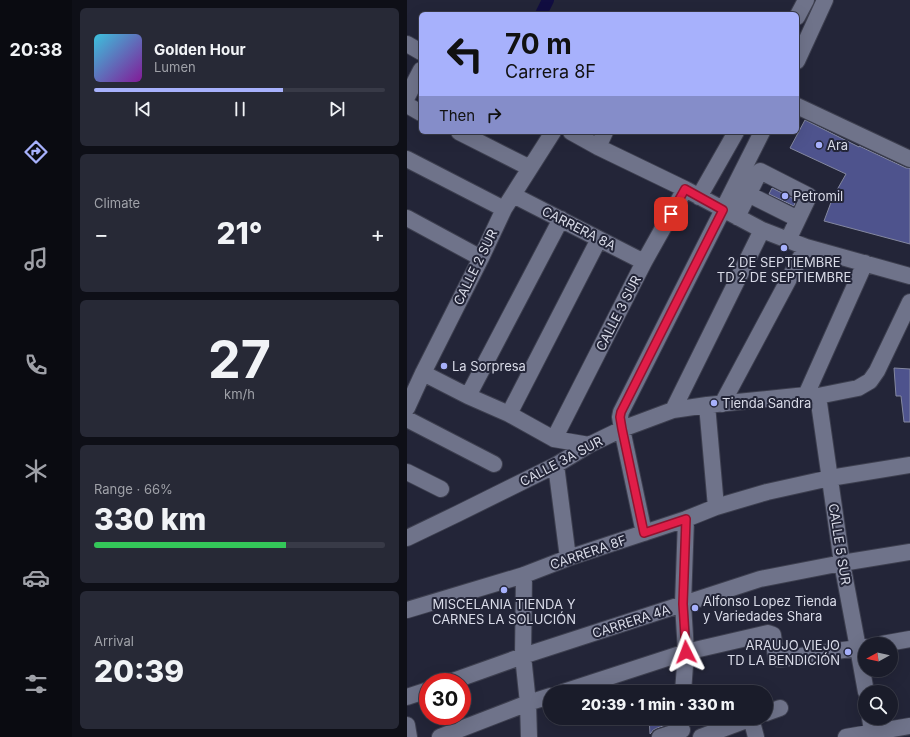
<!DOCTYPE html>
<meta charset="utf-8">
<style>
:root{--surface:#1a1c2a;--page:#272936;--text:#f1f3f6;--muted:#9fa1a8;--line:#383a47;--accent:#a7b1fc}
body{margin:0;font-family:Inter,sans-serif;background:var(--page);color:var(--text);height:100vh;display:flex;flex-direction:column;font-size:15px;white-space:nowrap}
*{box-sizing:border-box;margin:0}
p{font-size:13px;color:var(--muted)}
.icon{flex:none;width:22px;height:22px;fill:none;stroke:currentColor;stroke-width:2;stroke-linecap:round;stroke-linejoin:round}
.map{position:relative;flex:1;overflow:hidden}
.sheet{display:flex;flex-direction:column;gap:8px;padding:8px;background:#0e0f17;width:335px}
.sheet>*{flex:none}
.guide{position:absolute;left:12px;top:12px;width:380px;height:122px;border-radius:6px;box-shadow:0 4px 16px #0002,0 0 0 1px var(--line);background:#a7b1fc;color:#111;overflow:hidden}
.needle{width:26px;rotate:262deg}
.controls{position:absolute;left:451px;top:637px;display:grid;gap:8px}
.controls a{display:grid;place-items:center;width:40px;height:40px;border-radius:50%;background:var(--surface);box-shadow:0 4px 16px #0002,0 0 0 1px var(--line);font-size:20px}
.speed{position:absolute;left:12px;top:673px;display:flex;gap:8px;font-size:20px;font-weight:700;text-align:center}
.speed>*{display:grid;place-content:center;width:52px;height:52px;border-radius:50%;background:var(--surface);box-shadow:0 4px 16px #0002,0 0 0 1px var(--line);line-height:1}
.speed .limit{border:6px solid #d22;background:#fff;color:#111}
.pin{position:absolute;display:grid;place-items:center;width:34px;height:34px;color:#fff;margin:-17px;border-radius:8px;box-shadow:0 2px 6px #0006}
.me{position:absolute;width:44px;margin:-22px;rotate:357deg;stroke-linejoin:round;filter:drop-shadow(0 0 3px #0008)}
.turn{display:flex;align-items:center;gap:14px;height:84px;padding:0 20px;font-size:18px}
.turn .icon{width:52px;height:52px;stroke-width:2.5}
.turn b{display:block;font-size:28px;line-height:34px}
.then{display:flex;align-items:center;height:38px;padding:0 20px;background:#0003;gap:8px;font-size:15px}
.big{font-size:30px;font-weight:800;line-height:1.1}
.sheet .card{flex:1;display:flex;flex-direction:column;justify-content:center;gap:6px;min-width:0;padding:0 14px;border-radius:6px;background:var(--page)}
.sheet .dial{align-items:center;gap:0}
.dial b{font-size:52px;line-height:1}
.song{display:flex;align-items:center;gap:12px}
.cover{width:48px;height:48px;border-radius:6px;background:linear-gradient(135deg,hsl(190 70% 55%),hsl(290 70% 35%))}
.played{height:4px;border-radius:2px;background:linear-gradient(90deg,var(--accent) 65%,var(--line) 65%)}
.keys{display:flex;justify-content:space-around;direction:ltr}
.heat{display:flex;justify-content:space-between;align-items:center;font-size:22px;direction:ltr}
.charge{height:6px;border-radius:3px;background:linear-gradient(90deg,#34c759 66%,var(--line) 0)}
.trip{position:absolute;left:136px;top:685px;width:230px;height:40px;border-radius:20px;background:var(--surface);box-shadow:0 4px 16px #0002,0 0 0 1px var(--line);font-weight:800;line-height:40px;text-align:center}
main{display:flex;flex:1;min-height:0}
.tab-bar{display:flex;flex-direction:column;width:72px;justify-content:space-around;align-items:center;background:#0a0b11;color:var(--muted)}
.tab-bar .icon{width:28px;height:28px}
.tab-bar .on{color:var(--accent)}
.tab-bar b{font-size:18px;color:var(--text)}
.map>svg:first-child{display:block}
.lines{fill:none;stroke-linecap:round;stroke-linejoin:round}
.canal{stroke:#110d41;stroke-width:12}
.building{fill:#4e538d;stroke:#8488a0}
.minor-casing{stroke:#3d3f4f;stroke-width:18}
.minor{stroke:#6f738a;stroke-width:16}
.route-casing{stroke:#92132f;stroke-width:10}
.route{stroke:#e11d48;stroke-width:7}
.poi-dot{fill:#a7b1fc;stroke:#232538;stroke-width:1.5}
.labels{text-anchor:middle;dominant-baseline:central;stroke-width:4;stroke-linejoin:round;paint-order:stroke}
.poi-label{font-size:13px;fill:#d9dbe8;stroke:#232538;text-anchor:start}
.street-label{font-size:13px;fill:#d9dbe8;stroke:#232538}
</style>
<main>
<nav class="tab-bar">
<b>20:38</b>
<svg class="icon on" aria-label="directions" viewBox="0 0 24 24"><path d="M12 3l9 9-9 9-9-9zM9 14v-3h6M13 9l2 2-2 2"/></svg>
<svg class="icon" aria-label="music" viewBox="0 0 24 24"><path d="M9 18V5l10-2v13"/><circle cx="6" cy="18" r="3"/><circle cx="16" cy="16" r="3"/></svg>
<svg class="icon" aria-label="phone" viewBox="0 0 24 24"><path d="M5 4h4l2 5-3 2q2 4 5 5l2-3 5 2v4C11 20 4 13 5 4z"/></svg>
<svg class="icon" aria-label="climate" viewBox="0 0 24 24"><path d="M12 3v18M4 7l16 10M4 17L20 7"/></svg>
<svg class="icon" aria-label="car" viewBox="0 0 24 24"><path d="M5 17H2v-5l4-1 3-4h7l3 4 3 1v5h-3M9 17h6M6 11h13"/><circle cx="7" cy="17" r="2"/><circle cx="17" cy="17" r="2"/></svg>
<svg class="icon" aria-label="filters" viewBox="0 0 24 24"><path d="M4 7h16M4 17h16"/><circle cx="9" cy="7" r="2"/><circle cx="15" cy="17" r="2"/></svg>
</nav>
<section class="sheet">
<div class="card">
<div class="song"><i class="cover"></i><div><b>Golden Hour</b><p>Lumen</p></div></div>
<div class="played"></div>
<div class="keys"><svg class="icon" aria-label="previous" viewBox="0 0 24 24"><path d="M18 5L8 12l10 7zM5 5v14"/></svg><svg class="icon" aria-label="pause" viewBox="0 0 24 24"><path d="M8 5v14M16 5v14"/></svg><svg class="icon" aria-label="next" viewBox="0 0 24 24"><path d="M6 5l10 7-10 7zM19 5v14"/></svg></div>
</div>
<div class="card"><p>Climate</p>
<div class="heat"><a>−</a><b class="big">21°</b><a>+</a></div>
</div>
<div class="card dial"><b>27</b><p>km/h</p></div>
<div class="card"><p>Range · 66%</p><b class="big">330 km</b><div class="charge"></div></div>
<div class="card"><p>Arrival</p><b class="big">20:39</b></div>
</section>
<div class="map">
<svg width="503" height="737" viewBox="0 0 503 737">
<rect width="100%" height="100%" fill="#232538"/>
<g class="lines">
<path class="canal" d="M134,14L141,0"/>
</g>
<path class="building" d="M398,120L452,147V146L499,168H503V244L417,221L426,197L439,174L383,148Z
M365,188L389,200L387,206L362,194Z
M487,368L503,369V422H497L494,396H489Z
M242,718H258L259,725L250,728L246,730L244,733L243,734Z"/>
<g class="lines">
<g class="minor-casing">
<path id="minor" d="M390,17L399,0
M0,44L14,52
M390,61L418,0
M0,97L14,70
M0,105L14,113
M390,106L503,159
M52,132L123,168
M164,132L191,147L278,189L355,230L399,247L503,276
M191,147L198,132
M0,159L97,209
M341,194L391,219
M106,195L237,262
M292,197L329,132
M330,217L353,171L402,196L381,240
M0,218L74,258
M16,373L61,396L102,414L147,439L182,445
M399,395L458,263
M61,396L154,219
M411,396L435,563L451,648L459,692
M315,404L399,247
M300,405L309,507
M0,408L16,373L74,258L97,209L146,132
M266,410L355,230
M102,414L192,239
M0,419L87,464
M147,439L237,262L278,189
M149,465L161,558
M0,472L34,489
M237,533L215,429L213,417L214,412L355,132
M0,538L50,514L149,465L182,445L215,429L266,410L300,405L399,395L411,396L451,388L463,381L470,371L503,302
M117,575L116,656L121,703L122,737
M0,610L117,575L161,558L279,519L309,507L360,492L423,478L503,465
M475,644L503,639
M43,682L116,656L353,579L435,563L503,552
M156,692L279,652L361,633L364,634L366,635L369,658L372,659L458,647
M276,692L279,652L276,604L279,519
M0,697L21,690
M359,713L373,708
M344,718L349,737
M463,718L466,737
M0,725L2,737
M33,737L121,703L143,696
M253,737L275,730
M294,737L345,718
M439,737L503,726"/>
</g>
<use href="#minor" class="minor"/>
</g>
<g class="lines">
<g class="route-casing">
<path id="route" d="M264,214L278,189L316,210L214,412L213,417L215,429L237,533L279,519L276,604L279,652"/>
</g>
<use href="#route" class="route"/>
</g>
<g class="poi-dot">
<circle cx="412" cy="145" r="4"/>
<circle cx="378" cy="196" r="4"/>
<circle cx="377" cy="248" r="4"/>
<circle cx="37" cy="366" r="4"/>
<circle cx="307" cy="403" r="4"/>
<circle cx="97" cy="590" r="4"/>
<circle cx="288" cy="608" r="4"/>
<circle cx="441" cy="652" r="4"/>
</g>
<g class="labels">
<g class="poi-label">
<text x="420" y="145">Ara</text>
<text x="386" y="196">Petromil</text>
<text x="377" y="262" text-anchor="middle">2 DE SEPTIEMBRE<tspan x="377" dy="15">TD 2 DE SEPTIEMBRE</tspan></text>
<text x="45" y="366">La Sorpresa</text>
<text x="315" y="403">Tienda Sandra</text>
<text x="296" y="601">Alfonso Lopez Tienda<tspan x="296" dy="15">y Variedades Shara</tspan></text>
<text x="97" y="604" text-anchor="middle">MISCELANIA TIENDA Y<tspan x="97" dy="15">CARNES LA SOLUCIÓN</tspan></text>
<text x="433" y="645" text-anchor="end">ARAUJO VIEJO<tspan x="433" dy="15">TD LA BENDICIÓN</tspan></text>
</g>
<g class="street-label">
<text transform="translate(172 228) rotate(27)">CARRERA 8A</text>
<text transform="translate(68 267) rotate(-64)">CALLE 2 SUR</text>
<text transform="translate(211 313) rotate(-63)">CALLE 3 SUR</text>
<text transform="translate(154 461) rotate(-28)">CALLE 3A SUR</text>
<text transform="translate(433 544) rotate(81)">CALLE 5 SUR</text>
<text transform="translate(181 552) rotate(-19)">CARRERA 8F</text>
<text transform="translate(224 621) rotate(-18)">CARRERA 4A</text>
</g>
</g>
</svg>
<div class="controls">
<a><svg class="needle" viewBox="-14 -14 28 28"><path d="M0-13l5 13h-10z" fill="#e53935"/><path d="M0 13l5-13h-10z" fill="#9fa1a8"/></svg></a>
<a><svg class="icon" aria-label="search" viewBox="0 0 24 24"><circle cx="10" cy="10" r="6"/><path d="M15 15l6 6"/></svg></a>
</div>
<div class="speed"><div class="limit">30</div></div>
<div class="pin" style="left:264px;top:214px;background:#d93025"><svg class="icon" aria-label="arrive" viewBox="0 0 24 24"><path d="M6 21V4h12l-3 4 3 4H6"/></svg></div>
<svg class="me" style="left:279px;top:652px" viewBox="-20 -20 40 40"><path d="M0-17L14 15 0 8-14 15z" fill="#e11d48" stroke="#fff" stroke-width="4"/></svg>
<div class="trip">20:39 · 1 min · 330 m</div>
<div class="guide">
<div class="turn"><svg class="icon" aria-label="left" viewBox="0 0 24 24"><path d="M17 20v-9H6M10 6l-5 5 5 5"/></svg><div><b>70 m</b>Carrera 8F</div></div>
<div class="then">Then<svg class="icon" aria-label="right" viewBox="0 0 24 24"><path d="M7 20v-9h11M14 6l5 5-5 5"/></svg></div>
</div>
</div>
</main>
